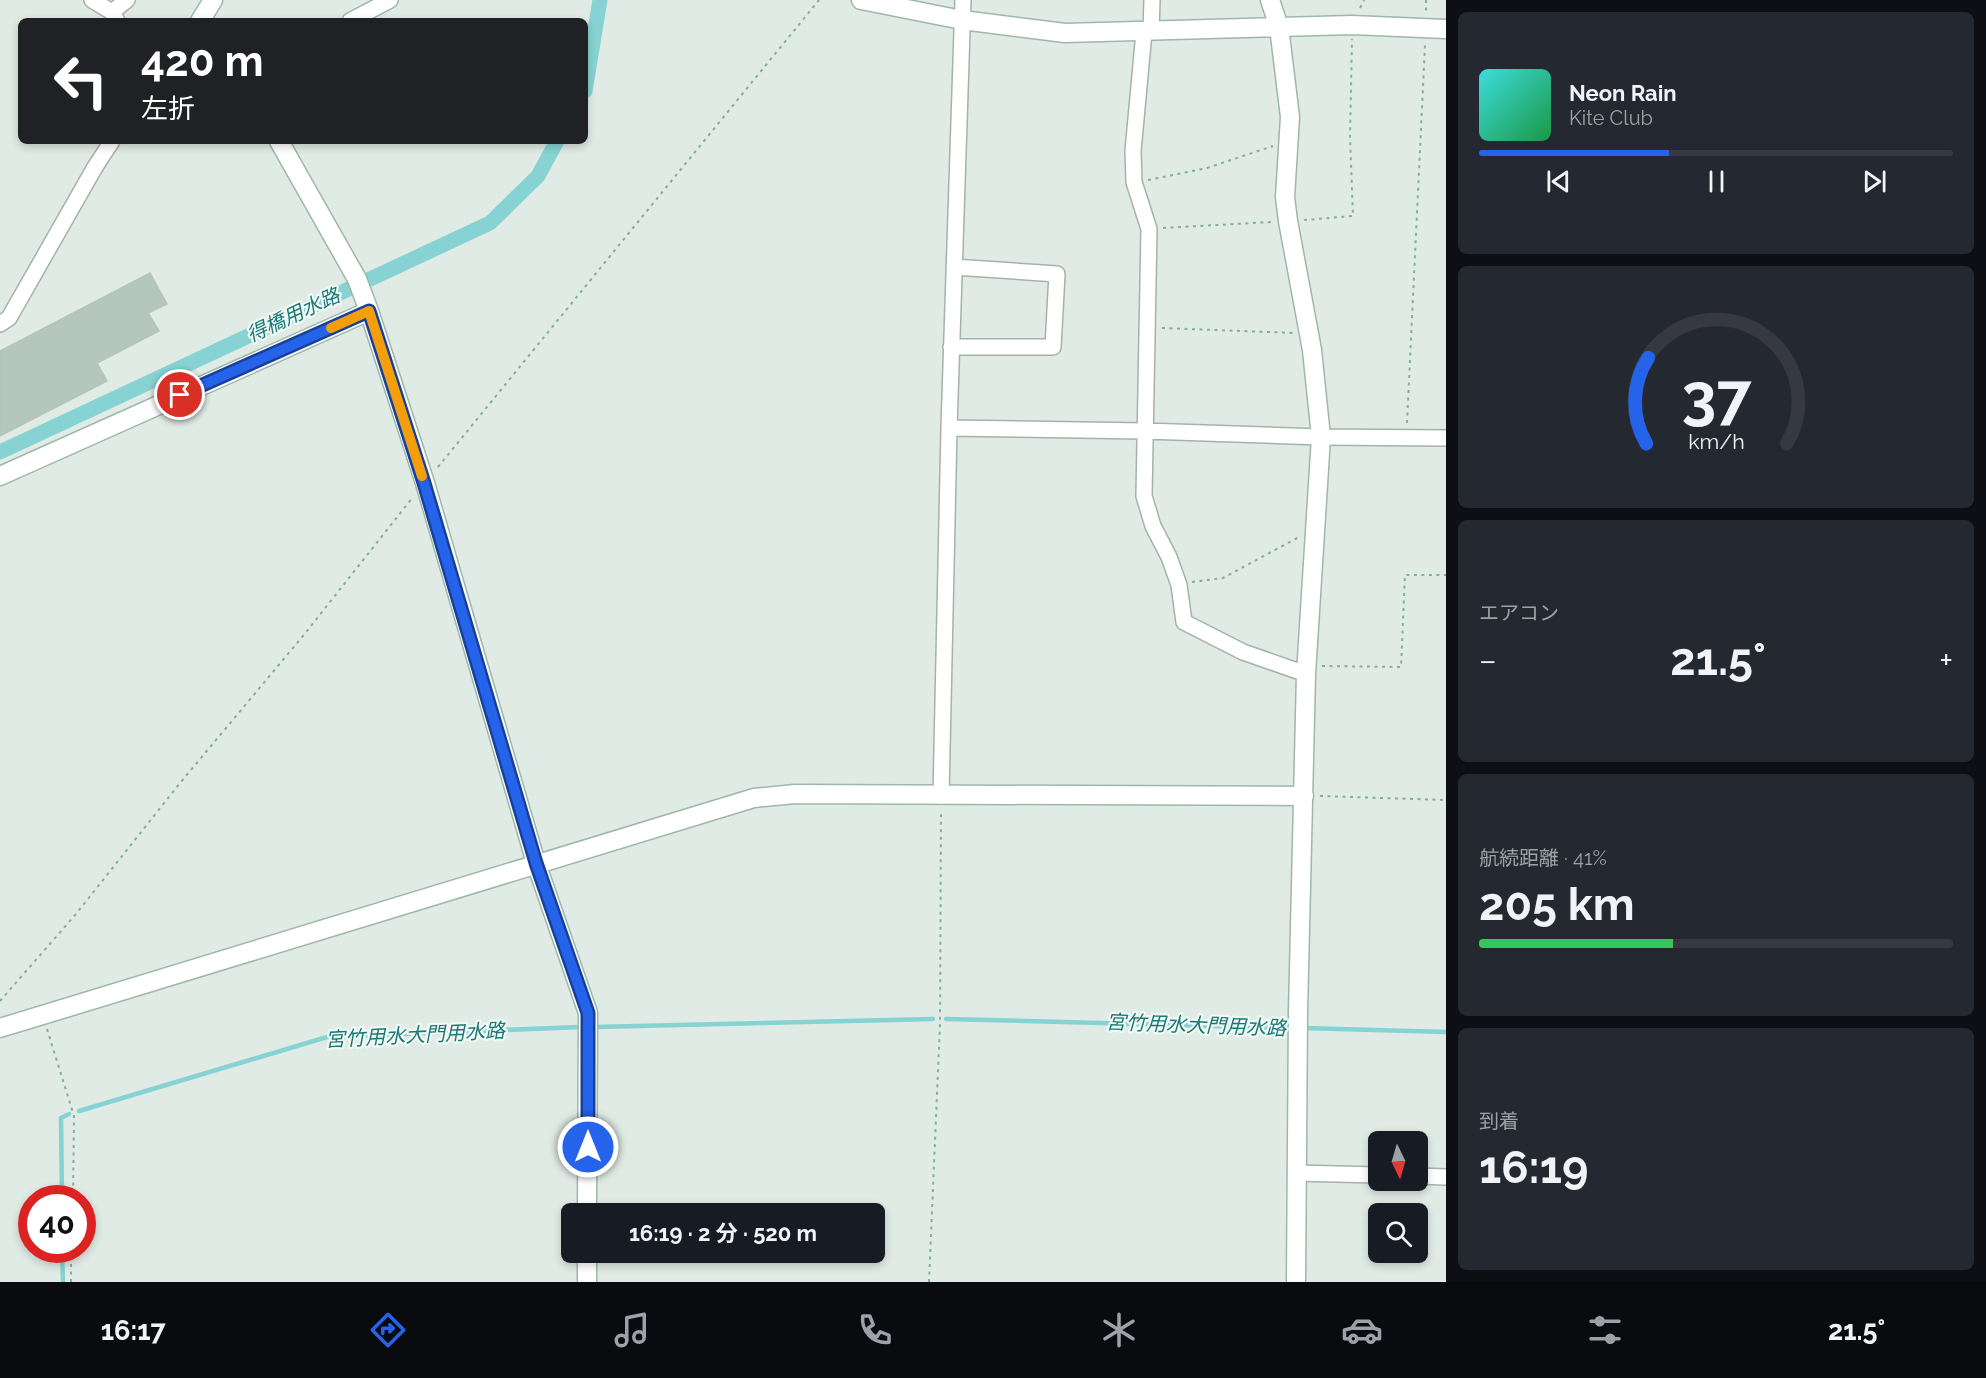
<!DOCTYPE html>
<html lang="ja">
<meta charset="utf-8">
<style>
:root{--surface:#171b24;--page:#242831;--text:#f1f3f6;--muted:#9ea1a6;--line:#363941;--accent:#2563eb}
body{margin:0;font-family:Raleway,"Noto Sans JP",sans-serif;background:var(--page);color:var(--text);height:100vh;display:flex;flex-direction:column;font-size:22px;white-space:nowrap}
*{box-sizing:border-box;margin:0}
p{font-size:20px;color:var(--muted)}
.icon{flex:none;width:33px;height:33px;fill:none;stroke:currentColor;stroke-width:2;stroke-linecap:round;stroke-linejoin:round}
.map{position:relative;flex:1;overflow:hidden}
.panel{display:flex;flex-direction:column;gap:12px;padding:12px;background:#0d0f14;width:540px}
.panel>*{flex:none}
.hud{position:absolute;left:18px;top:18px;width:570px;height:126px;border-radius:9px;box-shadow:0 3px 9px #0003;background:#202124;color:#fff;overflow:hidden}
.needle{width:39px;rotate:175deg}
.controls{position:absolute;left:1368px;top:1131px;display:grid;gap:12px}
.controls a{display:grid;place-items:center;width:60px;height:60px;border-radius:9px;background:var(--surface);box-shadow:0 3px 9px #0003;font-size:30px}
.speed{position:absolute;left:18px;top:1185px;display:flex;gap:12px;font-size:30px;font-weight:700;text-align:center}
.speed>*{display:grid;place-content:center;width:78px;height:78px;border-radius:50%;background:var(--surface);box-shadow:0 3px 9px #0003;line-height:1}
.speed .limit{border:9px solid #d22;background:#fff;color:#111}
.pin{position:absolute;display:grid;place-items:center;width:51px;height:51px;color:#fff;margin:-26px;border:3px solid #fff;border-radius:50%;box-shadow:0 2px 6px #0007}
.me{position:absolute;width:66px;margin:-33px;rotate:0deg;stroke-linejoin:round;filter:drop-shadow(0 0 4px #0008)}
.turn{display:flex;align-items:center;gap:21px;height:126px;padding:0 24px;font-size:27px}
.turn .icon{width:78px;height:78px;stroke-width:2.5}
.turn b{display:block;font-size:42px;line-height:51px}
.big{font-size:45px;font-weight:700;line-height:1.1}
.panel .widget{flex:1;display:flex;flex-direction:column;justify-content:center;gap:9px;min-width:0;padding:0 21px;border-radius:9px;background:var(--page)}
.panel .dial{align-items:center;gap:0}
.dial svg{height:156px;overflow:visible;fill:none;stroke:var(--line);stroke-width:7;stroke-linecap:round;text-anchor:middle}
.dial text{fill:var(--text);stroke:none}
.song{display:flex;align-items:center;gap:18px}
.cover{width:72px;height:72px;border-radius:9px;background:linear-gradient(135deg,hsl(180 70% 55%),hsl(140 70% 35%))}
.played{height:6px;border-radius:3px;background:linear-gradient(90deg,var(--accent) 40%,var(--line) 40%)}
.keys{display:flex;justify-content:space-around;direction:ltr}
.heat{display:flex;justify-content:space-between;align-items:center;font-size:33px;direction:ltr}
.charge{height:9px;border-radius:4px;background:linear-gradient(90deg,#34c759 41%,var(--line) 0)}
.trip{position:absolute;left:561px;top:1203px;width:324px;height:60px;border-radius:9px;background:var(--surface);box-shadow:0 3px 9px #0003;font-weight:700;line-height:60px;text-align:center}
.tab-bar{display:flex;height:96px;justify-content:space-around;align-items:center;background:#090b0e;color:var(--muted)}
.tab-bar .icon{width:42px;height:42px}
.tab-bar .on{color:var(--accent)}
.tab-bar b{font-size:27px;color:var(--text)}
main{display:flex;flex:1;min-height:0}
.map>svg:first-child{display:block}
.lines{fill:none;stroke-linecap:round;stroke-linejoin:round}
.stream{stroke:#87d2d2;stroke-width:4.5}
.canal{stroke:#87d2d2;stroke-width:15}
.building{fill:#b5c6bd;stroke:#b3c5bb;stroke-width:1.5}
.street-casing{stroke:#a3b3ab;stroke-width:18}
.secondary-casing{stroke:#9eb7ab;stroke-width:21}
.path{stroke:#80b099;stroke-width:2;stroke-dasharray:3 4.5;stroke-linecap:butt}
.street{stroke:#fff;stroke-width:15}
.secondary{stroke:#fff;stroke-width:18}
.route-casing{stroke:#184099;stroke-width:15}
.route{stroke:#2563eb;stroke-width:10}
.slow{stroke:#f59e0b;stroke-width:10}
.labels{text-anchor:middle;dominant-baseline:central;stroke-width:4.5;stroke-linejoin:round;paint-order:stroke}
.water-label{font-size:20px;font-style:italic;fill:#197979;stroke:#f1f8f3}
</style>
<main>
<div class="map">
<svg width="1446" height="1282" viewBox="0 0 1446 1282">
<rect width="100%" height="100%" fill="#e0ebe5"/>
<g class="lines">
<path class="stream" d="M946,1019L1294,1028
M595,1027L933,1019
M1303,1028L1446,1032
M79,1111L327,1037L581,1027
M62,1198L61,1118L69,1114
M62,1250L63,1282"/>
<path class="canal" d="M585,91L600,0
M0,452L490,223L538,176L557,141"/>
</g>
<path class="building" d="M150,273L167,304L148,313L159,331L97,363L107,381L0,436V351Z"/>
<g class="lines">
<g class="street-casing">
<path id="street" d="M92,0L112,12L117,21
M112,12L127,0
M350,21L390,0
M1151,31L1152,0
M1144,32L1133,151L1134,182L1149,229L1144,496L1153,526L1169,557L1179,585L1184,622L1243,652L1306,674
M0,324L9,318L95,167L112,141
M951,347H1053L1057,274L954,267
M949,428L1145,431L1321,437L1446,438
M941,796L949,428L963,0
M1296,1173L1378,1175
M1418,1176L1446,1177"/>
</g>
<g class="secondary-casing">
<path id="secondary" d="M861,0L962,20L1065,33L1352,25L1446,29
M1270,0L1279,27L1290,117L1285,197L1288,221L1312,350L1321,437L1306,674L1298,1012L1296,1282
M200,21L213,0
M279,141L357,279L369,311L425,483L536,863L588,1013L587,1214
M0,476L369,311
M0,1028L754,798L795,794L1304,796
M587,1282V1252"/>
</g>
<path class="path" d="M1426,0V12
M1360,8L1364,0
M1148,180L1207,168L1273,146
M1304,220L1353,216L1350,137L1352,39
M1163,228L1271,222
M1162,328L1294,333
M1407,423L1425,45
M438,467L819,0
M1192,582L1223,578L1299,537
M1322,666L1401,667L1405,575H1446
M1320,796L1446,800
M0,1001L76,914L180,783L303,636L413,497
M47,1029L74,1116L73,1198
M71,1282V1250
M929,1282L940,1024L941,811"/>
<use href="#street" class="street"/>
<use href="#secondary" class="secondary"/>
</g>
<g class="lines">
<g class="route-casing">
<path id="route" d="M180,395L369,311L424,483L536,863L588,1013V1147"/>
</g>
<use href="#route" class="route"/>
<path class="slow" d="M331,328L369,311L422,476"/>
</g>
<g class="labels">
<g class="water-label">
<text transform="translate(293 315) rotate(-25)">得橋用水路</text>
<text transform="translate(1196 1025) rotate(2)">宮竹用水大門用水路</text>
<text transform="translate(415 1035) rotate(-3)">宮竹用水大門用水路</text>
</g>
</g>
</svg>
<div class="controls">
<a><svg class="needle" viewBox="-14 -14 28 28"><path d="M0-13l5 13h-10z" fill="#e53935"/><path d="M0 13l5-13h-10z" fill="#9ea1a6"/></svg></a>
<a><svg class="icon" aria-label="search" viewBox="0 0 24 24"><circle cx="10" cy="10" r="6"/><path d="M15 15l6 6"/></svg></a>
</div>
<div class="speed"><div class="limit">40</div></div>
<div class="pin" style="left:180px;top:395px;background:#d93025"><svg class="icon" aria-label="arrive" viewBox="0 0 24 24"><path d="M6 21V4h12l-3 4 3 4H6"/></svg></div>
<svg class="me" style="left:588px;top:1147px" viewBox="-20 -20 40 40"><circle r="17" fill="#2563eb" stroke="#fff" stroke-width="3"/><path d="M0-11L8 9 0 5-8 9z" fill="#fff"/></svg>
<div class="trip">16:19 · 2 分 · 520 m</div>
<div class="hud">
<div class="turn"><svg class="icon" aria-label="left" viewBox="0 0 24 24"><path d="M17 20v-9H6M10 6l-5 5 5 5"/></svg><div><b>420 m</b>左折</div></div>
</div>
</div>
<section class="panel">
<div class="widget">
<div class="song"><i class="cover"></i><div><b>Neon Rain</b><p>Kite Club</p></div></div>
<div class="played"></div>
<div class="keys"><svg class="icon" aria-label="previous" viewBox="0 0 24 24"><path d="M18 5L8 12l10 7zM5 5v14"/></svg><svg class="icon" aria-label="pause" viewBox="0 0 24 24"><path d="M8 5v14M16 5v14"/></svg><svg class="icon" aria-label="next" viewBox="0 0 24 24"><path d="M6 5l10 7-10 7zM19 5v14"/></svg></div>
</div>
<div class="widget dial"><svg viewBox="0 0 100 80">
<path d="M14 69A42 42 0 1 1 86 69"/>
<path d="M14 69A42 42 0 0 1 15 25" stroke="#2563eb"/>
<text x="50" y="56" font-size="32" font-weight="700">37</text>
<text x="50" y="72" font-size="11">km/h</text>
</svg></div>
<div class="widget"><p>エアコン</p>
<div class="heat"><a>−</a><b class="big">21.5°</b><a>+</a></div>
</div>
<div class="widget"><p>航続距離 · 41%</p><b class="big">205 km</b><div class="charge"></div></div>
<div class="widget"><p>到着</p><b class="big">16:19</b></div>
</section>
</main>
<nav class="tab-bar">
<b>16:17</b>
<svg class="icon on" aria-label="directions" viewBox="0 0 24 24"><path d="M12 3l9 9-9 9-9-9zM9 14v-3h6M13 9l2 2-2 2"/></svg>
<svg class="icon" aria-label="music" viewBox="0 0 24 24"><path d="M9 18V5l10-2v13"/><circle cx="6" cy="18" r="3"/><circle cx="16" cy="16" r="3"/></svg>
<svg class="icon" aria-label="phone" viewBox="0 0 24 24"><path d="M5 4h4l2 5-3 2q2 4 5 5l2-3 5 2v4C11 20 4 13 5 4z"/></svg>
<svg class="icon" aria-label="climate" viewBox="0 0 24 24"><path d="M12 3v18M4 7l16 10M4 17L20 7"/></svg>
<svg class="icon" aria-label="car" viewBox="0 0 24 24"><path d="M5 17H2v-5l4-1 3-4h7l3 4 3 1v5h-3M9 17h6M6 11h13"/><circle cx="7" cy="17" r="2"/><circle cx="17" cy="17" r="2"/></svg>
<svg class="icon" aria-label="filters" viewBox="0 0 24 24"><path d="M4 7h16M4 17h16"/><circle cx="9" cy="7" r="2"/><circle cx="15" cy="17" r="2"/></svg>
<b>21.5°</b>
</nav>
